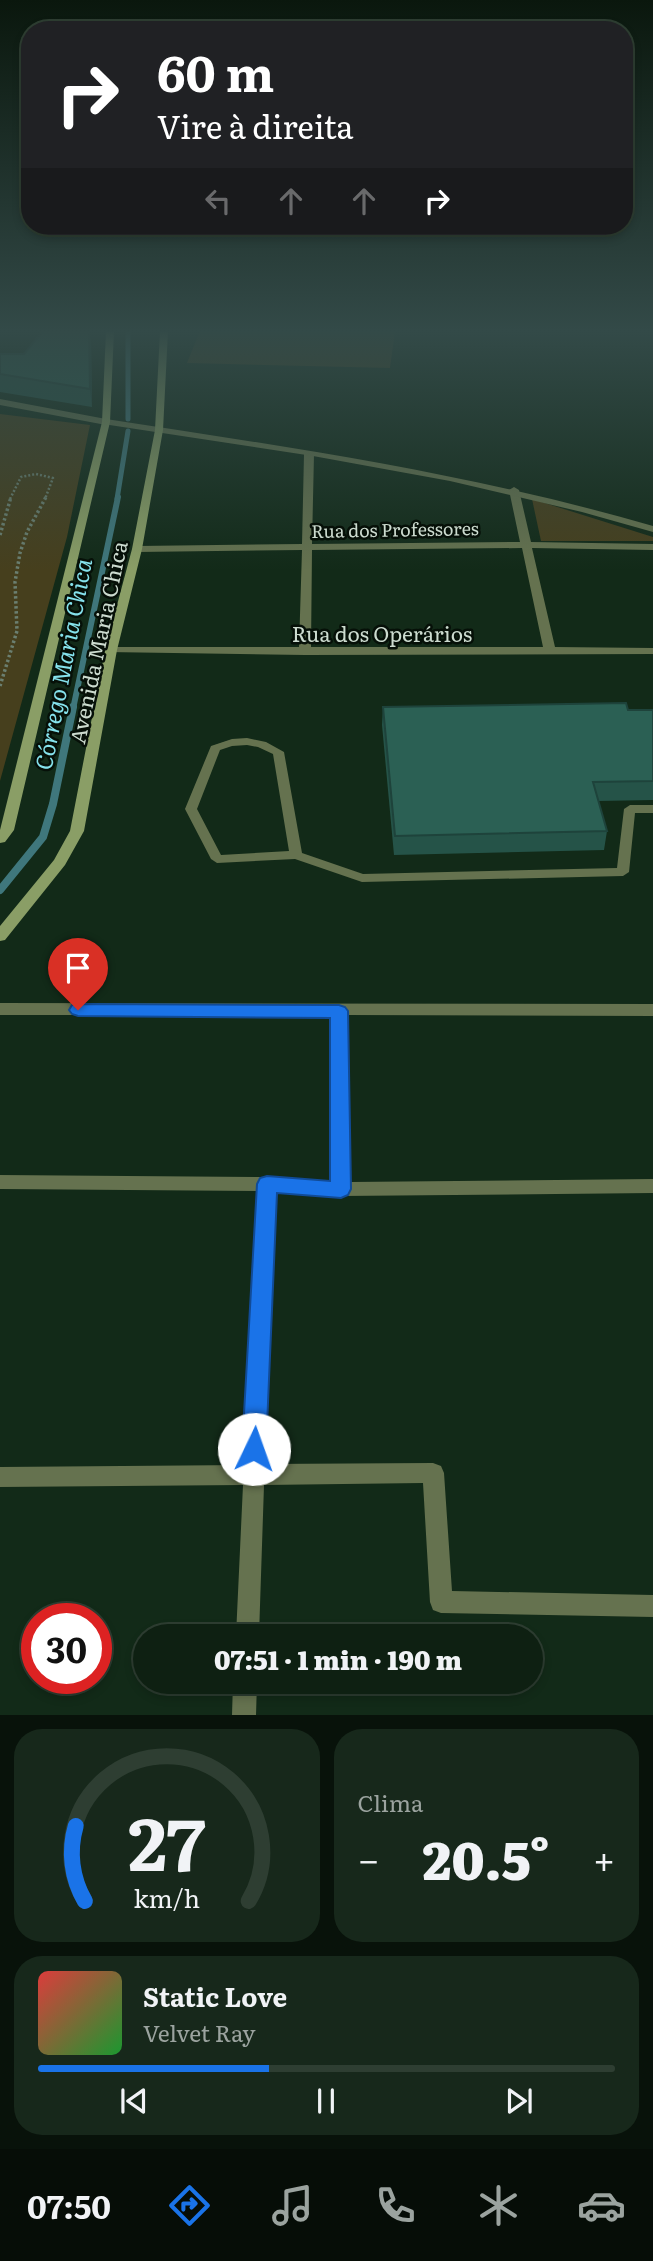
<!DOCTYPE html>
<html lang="pt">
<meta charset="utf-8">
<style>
:root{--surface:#0e2012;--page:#17281b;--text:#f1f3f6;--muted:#9ba39f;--line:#2e3e32;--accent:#1a73e8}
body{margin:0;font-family:Literata,serif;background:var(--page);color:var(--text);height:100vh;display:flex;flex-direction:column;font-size:26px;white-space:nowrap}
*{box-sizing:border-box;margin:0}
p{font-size:23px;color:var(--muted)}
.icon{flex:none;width:38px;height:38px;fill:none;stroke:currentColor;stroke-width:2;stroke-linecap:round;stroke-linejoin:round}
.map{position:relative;height:1715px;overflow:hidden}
.side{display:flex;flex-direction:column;gap:14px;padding:14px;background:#08120a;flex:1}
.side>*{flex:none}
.guide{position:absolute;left:21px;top:21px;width:612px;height:214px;border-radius:28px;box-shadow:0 4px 10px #0003,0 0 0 2px var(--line);background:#202124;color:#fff;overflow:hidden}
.speed{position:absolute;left:21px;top:1603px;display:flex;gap:14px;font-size:35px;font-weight:700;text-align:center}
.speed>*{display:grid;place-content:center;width:91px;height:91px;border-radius:50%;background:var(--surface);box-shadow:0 4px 10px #0003,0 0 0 2px var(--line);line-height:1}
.speed .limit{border:10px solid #d22;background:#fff;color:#111}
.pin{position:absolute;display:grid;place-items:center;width:60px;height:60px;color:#fff;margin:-72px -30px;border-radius:50% 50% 50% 0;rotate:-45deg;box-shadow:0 0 7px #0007}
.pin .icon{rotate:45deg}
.me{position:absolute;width:77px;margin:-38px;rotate:3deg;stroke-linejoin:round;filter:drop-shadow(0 0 5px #0008)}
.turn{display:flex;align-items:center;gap:24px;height:147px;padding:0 21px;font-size:32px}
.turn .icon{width:91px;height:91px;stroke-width:2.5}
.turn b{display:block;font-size:49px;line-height:60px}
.lanes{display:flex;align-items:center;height:66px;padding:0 21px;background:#0003;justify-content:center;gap:35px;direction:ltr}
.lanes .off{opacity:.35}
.big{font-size:52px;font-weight:800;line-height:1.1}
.side .widget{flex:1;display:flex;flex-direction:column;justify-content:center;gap:10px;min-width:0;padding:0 24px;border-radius:28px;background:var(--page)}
.side .dial{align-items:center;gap:0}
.dial svg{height:182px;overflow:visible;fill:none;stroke:var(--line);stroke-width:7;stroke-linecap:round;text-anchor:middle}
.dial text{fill:var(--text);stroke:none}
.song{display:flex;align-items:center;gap:21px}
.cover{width:84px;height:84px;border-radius:10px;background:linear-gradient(135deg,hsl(0 70% 55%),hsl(130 70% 35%))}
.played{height:7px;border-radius:4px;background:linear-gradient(90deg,var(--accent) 40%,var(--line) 40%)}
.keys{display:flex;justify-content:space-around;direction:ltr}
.heat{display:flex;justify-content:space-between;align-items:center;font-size:38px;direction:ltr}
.side .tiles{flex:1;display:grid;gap:14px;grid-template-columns:1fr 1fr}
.widget:last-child{grid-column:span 2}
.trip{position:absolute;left:133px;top:1624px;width:410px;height:70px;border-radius:35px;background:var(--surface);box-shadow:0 4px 10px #0003,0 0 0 2px var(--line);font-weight:800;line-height:70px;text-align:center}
.tabs{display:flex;height:112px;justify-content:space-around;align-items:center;background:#060d07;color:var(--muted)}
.tabs .icon{width:49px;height:49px}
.tabs .current{color:var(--accent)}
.tabs b{font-size:32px;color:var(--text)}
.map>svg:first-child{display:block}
.green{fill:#463f1d}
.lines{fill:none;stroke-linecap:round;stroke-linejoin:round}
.stream-far2{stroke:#3f777c;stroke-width:5}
.stream-far1{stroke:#3f777c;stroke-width:6}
.stream{stroke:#3f777c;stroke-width:8}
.path-far1{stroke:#6b7f70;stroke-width:2.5;stroke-dasharray:2 2;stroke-linecap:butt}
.path{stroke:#6b7f70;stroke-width:3.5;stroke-dasharray:2.5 2.5;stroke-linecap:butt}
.service{fill:#65724f;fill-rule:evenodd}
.minor{fill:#65724f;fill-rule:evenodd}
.tertiary{fill:#65724f;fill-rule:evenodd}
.secondary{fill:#8a9e66;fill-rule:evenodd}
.wall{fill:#255348}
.shaded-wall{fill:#1e433b}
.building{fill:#2b6054;stroke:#1e433b;stroke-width:2}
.route{fill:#1a73e8;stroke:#114b97;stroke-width:2}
.labels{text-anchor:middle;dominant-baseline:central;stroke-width:5;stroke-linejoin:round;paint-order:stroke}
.far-street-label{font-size:18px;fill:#ccdbcf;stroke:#061008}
.street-label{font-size:21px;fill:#ccdbcf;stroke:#061008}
.water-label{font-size:23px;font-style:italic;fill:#85e2ec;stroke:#061008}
</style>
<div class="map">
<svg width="653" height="1715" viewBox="0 0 653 1715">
<rect width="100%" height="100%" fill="#122a18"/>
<path class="green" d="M200,331H395L390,368L187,363Z
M0,414L90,425L67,537L0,781Z
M532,499L653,537V541H541Z"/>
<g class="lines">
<path class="stream-far2" d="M128,331V419
M117,499L128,431"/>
<path class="stream-far1" d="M73,709L118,497"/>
<path class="stream" d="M0,890L43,837L53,804L73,707"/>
<path class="path-far1" d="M10,499L21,477L36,474L53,478L45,499"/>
<path class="path" d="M0,535L11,497
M0,686L17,631L15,582L20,553L27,532L46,497"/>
<path class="service" d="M247,738L266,742L284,752L302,853L363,874L617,868L624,809L630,805H653V813H635L629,872L623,876L362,882L295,859L217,863L211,859L185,809L211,746L232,739ZM247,745L258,747L273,754L289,851L221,855L197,809L220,750L232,746Z"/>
<path class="minor" d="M0,399L106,419L110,422L106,425L0,405Z
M309,451L314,454L312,544L520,542L509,490L514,487L519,490L531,542L653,544V550L532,548L555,647L653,648V654L305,655L107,652V648L111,647H299L302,550L137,552L132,549L137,546L302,544L304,454ZM522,548L543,647H311L312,550Z
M0,1003L653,1004V1016L347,1015L350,1182L653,1179V1193L341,1196L276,1192L265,1464L433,1463L441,1466L444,1473L452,1591L653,1595V1617L441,1613L433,1610L430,1602L423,1483L264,1485L259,1636H236L243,1485L0,1487V1467L244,1465L258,1191L0,1189V1175L267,1177L332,1181L331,1015H0Z
M233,1682H257L256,1715H232Z"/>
<path class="tertiary" d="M106,419C290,447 474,474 653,526V532L582,512L450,481L313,456L103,424L102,422Z"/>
<path class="secondary" d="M106,331H114L110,422L14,830L5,842L0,843V830L102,422Z
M160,331H168L163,430L142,549L117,650L84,831L65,865L5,940L0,941V926L54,860L70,831L105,650L132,549L155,430Z"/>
</g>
<path class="wall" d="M91,341L92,407L0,392V354H24Z
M383,707L653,710V800L598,801L607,831L604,850L394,855L382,725Z"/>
<path class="shaded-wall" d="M89,331L91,341L92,407L90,389Z"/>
<path class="building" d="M43,331H89L90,389L0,374V354H24Z
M626,703L628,710H653V781L593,782L607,831L395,836L383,707Z"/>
<linearGradient id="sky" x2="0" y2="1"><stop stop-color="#0a170d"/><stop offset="0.58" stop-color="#334a48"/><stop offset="1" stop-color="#334a48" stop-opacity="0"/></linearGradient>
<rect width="653" height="571" fill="url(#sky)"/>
<path class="route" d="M78,1004L339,1005L345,1007L348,1011L351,1189L348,1195L341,1198L277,1193L266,1449L262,1457L254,1461L245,1457L242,1449L257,1184L260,1178L267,1176L330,1181V1018L78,1016L72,1014L69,1010L72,1005Z"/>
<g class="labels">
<g class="far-street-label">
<text transform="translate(395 529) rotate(-1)">Rua dos Professores</text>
</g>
<g class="street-label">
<text x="382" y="632">Rua dos Operários</text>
<text transform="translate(97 642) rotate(-78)">Avenida Maria Chica</text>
</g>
<g class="water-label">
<text transform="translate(62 664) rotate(-79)">Córrego Maria Chica</text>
</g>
</g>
</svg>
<div class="speed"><div class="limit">30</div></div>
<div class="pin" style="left:78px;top:1010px;background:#d93025"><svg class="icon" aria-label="arrive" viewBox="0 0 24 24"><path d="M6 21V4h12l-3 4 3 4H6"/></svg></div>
<svg class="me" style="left:254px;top:1449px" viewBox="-20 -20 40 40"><circle r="19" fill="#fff"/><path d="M0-13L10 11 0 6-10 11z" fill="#1a73e8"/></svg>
<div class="trip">07:51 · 1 min · 190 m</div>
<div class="guide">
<div class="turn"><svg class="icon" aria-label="right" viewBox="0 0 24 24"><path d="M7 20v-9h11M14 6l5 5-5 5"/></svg><div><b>60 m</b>Vire à direita</div></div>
<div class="lanes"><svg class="icon off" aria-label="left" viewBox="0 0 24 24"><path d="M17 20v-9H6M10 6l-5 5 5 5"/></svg><svg class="icon off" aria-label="ahead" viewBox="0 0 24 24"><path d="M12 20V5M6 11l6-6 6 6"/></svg><svg class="icon off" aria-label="ahead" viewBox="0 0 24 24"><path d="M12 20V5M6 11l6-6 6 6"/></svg><svg class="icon" aria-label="right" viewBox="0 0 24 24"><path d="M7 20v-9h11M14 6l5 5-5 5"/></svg></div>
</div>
</div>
<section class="side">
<div class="tiles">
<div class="widget dial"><svg viewBox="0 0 100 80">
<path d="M14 69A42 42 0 1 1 86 69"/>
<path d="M14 69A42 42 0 0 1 10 36" stroke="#1a73e8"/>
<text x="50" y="56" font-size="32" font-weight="700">27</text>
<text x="50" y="72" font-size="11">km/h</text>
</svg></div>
<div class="widget"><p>Clima</p>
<div class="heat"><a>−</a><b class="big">20.5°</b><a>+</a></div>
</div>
<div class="widget">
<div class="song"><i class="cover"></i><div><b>Static Love</b><p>Velvet Ray</p></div></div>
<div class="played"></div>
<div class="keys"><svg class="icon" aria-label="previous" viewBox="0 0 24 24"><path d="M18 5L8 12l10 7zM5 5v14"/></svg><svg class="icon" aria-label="pause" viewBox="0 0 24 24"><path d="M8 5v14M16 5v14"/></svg><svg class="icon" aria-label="next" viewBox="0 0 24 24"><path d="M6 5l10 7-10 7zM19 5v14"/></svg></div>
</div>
</div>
</section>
<nav class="tabs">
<b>07:50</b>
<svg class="icon current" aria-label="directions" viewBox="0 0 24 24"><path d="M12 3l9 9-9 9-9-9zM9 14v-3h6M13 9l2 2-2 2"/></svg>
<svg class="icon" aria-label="music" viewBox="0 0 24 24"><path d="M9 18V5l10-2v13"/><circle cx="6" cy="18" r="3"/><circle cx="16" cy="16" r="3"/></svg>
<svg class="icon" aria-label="phone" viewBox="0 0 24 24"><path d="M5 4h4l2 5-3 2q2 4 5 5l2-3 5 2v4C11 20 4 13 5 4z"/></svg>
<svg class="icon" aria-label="climate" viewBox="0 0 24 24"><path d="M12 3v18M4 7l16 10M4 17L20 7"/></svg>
<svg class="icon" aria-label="car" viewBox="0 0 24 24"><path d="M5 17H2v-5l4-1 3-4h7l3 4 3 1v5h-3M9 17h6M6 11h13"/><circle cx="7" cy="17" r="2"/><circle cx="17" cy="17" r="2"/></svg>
</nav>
